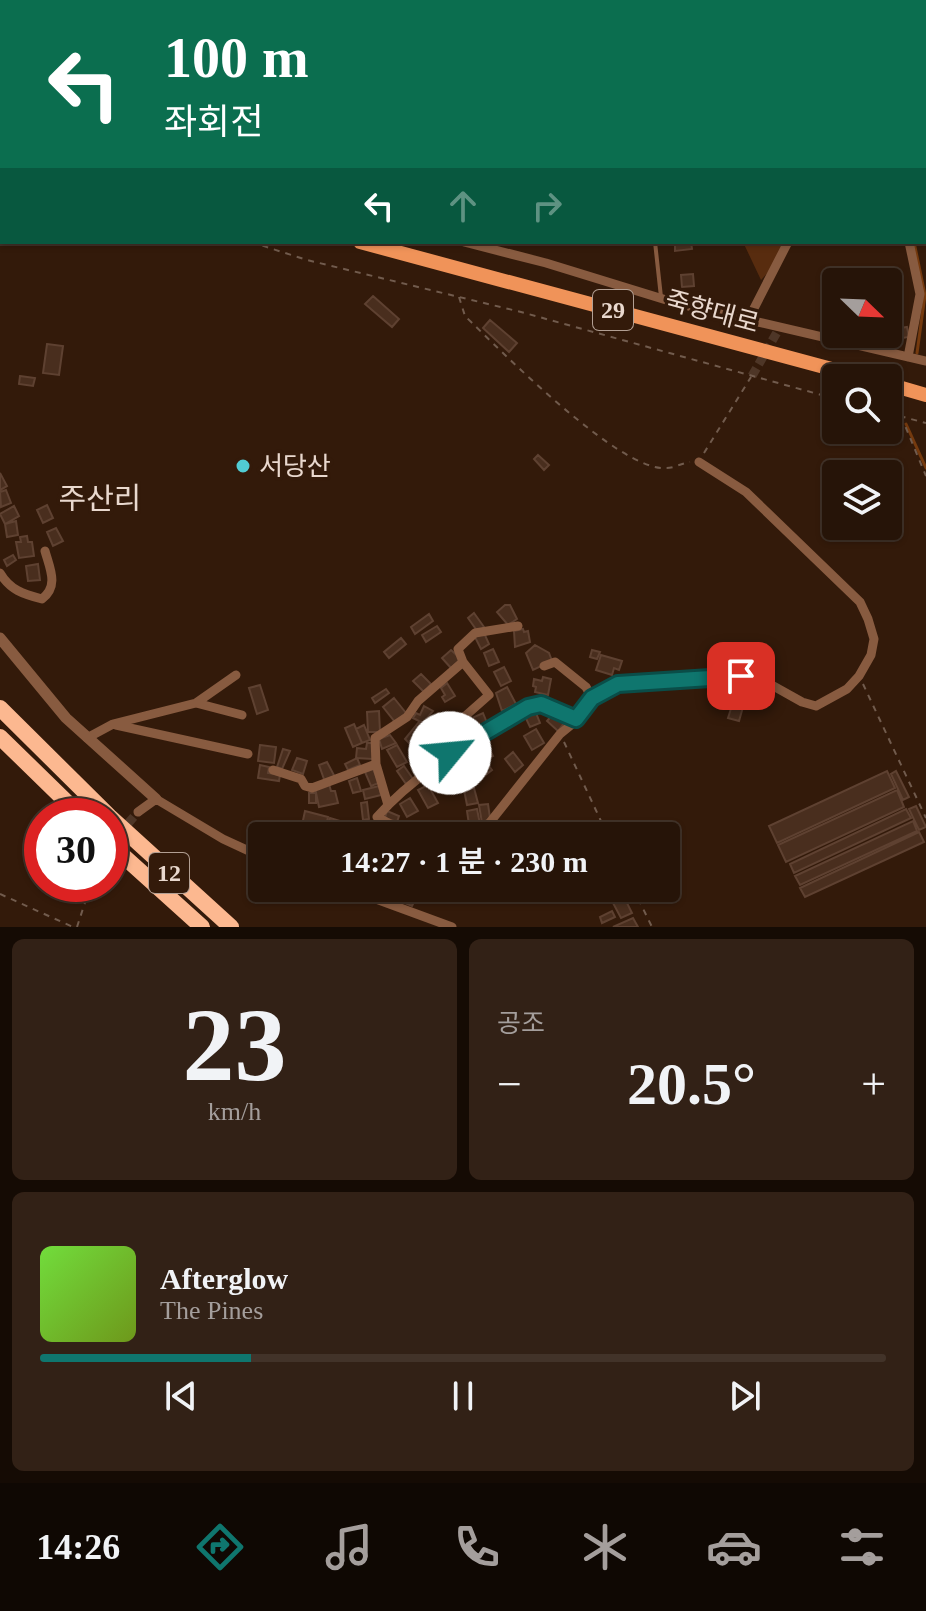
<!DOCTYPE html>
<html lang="ko">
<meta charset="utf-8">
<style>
:root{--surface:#261408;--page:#322116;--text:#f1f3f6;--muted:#a49e9c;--line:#423329;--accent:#0f766e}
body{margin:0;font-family:"Times New Roman","Noto Sans KR",serif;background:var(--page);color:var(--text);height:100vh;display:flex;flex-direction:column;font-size:30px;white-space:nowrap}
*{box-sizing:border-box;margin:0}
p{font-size:26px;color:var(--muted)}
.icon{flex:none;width:44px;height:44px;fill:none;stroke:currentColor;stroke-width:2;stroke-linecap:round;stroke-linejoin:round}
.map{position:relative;height:927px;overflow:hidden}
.details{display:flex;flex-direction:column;gap:12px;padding:12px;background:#150b04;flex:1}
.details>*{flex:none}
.guide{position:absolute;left:0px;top:0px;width:926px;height:244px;box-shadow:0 2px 6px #0004,0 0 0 2px var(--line);background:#0b6e4f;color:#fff;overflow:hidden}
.needle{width:52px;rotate:113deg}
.buttons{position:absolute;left:822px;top:268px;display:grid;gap:16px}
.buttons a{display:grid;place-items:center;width:80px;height:80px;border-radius:8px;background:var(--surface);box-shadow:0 2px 6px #0004,0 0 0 2px var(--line);font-size:40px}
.speed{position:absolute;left:24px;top:798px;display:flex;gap:16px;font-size:40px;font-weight:700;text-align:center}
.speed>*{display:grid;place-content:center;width:104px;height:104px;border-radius:50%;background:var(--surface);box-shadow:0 2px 6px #0004,0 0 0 2px var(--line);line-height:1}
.speed .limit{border:12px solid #d22;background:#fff;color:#111}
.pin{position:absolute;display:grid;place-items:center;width:68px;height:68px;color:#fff;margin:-34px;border-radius:16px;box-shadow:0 4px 12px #0006}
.me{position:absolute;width:88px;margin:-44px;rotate:62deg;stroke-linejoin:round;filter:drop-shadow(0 0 6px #0008)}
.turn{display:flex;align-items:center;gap:28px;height:168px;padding:0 32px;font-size:36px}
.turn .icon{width:104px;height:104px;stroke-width:2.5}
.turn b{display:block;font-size:56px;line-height:68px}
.lanes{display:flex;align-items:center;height:76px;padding:0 32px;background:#0003;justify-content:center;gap:40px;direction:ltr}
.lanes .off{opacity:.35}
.big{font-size:60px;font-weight:600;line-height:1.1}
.details .card{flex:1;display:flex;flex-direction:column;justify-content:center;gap:12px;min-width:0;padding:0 28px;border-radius:12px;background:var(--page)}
.details .dial{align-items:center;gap:0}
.dial b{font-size:104px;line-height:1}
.song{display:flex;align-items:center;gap:24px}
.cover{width:96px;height:96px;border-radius:12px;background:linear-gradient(135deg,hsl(100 70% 55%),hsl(80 70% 35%))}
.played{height:8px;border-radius:4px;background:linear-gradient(90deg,var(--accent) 25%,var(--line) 25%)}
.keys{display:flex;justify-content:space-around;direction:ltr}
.heat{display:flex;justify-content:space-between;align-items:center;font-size:44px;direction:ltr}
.details .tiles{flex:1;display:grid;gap:12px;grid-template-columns:1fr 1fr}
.card:last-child{grid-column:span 2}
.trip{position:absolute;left:248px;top:822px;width:432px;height:80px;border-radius:8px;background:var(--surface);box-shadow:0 2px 6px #0004,0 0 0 2px var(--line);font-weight:600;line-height:80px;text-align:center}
.menu{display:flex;height:128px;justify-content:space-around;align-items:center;background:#0f0803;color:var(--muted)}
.menu .icon{width:56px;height:56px}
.menu .current{color:var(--accent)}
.menu b{font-size:36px;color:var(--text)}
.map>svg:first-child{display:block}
.green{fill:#582c0f}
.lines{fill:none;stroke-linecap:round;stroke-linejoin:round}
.stream{stroke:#753a0e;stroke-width:3}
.building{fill:#492e1e;stroke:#5e4131;stroke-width:2}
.minor-tunnel{stroke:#4e3627;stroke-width:9;stroke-dasharray:9 4.5;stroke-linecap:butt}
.path{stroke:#715b4d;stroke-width:2;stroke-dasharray:6 6;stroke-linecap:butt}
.service{stroke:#885b40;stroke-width:4}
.minor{stroke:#885b40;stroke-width:9}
.tertiary{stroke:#885b40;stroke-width:11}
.primary{stroke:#f09359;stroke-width:14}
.motorway{stroke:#fcb890;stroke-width:16}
.route-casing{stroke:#0a4d48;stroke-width:20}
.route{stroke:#0f766e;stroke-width:14}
.poi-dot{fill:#51ccd4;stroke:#331a0a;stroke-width:3}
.labels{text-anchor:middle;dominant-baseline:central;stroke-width:7;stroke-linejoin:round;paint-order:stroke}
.shield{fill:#331a0a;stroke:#b29f93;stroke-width:2}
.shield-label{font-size:24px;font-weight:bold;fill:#e9d8ce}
.street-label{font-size:26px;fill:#e9d8ce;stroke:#331a0a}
.poi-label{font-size:26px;fill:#e9d8ce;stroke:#331a0a;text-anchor:start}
.quarter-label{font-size:30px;fill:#e9d8ce;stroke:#331a0a}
</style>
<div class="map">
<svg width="926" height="927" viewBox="0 0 926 927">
<rect width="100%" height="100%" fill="#331a0a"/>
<path class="green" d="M233,0H479L473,2Z
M703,0H851V2H704Z
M743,242H795L761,280Z"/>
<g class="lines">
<path class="stream" d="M891,0L892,2
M924,113L926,114
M924,202L926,201
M914,242L925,295L917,353
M906,424L926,468"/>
</g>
<path class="building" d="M675,242H691L692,249L675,251Z
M693,274L694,286L682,287L681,275Z
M373,296L399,319L392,327L365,304Z
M490,320L517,343L509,352L483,328Z
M907,327L909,337L882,341L881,334H888V330Z
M47,344L63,346L59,375L43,373Z
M20,376L35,378L33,386L19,384Z
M538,455L549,465L544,470L534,459Z
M0,473L7,486L0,490Z
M6,490L11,503L1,507L0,492Z
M47,505L53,518L43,523L37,510Z
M14,506L19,516L5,524L0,514Z
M16,521L18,535L7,537L5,524Z
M56,528L63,541L53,546L47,532Z
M27,536L28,542H32L34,556L19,558L16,542H21L20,537Z
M13,555L16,560L7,566L4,560Z
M38,564L40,580L28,581L26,566Z
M505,605H510L517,619L508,625L497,612Z
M474,613L484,627L478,632L468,618Z
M429,614L433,621L415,634L411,627Z
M437,626L441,632L426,642L422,635Z
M523,629L524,632L528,631L530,642L515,647L514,631Z
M484,633L489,644L481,649L475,637Z
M401,638L406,644L389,658L384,652Z
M535,645L549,653L552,661L533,670L526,653Z
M493,649L499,662L489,666L484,653Z
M451,650L461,659L451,668L442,658Z
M592,650L600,652L597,659L590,657Z
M601,655L622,661L619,670L614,668L612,675L596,670Z
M748,656L749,665L734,666L733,658Z
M751,664L766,671L764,677L751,671Z
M748,666L749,672L738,673L737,667Z
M504,667L511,681L501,686L494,672Z
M421,674L431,684L424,692L413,681Z
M543,677L551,679L548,695L535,692L536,687L533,686L534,679L542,681Z
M447,683L455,696L445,702L442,697L445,695L441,688Z
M260,685L268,710L257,714L249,688Z
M507,687L516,704L502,711L496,693Z
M386,689L389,693L375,703L372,698Z
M737,690L747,693L739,721L728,718Z
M394,698L406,713L395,722L383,707Z
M424,706L433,711L423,723L413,718L416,713L420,715Z
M534,708L540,723L530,727L523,712Z
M379,711L380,732H368L367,712Z
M438,713L451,721L445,731L432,724Z
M483,713L489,728L477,733L470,719Z
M553,714L564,723L558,731L547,721Z
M419,722L431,733L415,749L405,739Z
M354,724L362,743L353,747L345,728Z
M364,725L370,740L362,743L356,729Z
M536,729L544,743L532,750L524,736Z
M442,733L448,749L436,754L428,738Z
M390,735L396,743L382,749L379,739Z
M485,739L493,756L481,762L473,745Z
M367,743H375L373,759L356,758L357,748L366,749Z
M260,745L276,747L274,763L258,761Z
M397,745L407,762L397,767L387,750Z
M283,749L290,751L282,769L277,767Z
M513,752L523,765L515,772L505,759Z
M297,758L307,761L303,774L292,770Z
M357,758L360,765L348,770L345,764Z
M327,762L336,779L325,782L319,765Z
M486,762L492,770L479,780L473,772Z
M260,765L269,767L268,773L280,775L279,781L258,778Z
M404,766L413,779L406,784L397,771Z
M373,769L379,783L371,786L365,772Z
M452,769L464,784L453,793L443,776Z
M887,771L895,788L777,843L769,826Z
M896,771L909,797L903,800L891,774Z
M357,778L361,791L353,793L349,781Z
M329,784L331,791H335L338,803L319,807L315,788Z
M428,785L438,803L428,808L418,790Z
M379,786L381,795L365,799L363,790Z
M474,788L478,803L467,805L464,790Z
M897,790L904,807L786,862L778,845Z
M309,793H316V803H309Z
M410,798L418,811L407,817L400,804Z
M367,802L369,819L363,820L361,803Z
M488,804L490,818L482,823L479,805Z
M916,806L926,827L919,830L909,809Z
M477,809L480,824L469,825L467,811Z
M906,809L911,818L794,873L790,864Z
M305,811L328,817L325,830L302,825Z
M387,811L399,816L397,822L385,818Z
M330,818L353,825L350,836L326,831Z
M913,821L917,831L800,885L795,876Z
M364,823L371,828L367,836H359L357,835Z
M919,832L924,842L805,897L800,888Z
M404,892L416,898L412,906L400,901Z
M624,897L632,913L621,918L613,903Z
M612,911L615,917L602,923L600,917Z
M633,918L638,927H613Z"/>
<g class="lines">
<path class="minor-tunnel" d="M752,376L780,327
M110,844L138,812"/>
<path class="path" d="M0,170H2
M251,242L307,260L521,312L836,399
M459,297L465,316C500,350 620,472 666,468C675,468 682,463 690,462
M888,413L926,423
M901,416L926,476
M704,453L751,377
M863,684L926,818
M564,742L608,836
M633,888L652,927
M0,894L73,927
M77,927L91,884"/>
<path class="service" d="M655,242L661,297"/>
<path class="minor" d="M851,0L852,2
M0,116L2,117
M924,194L926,192
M464,242L546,263L676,303L926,361
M748,320L788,242
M908,357L920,294L909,242
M0,573C10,590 23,594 42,599C59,586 50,569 45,551
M544,666L555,662L586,687L592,698
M196,703L242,715
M116,725L248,754
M87,738L113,724L196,703L236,675
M450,753L446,733L489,695L463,662L458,649L475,633L518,626
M376,764L388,805
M273,770L301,779L305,786L312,788L376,764L375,738L407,717L418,701L463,662
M138,812L156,799L223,839L262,857
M390,824L377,817C420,769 474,741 528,707L541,704L576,719
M370,836L380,824H390L417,836
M444,836L487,826L560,734L571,725L592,698L618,684L654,680L759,678L802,702L816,706L847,689L859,676L871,655L874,639L868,619L860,602L746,492L699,462
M346,888L452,927"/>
<path class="tertiary" d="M0,638L66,718L156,799"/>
<path class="primary" d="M0,144H2
M360,242L865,378
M888,384L926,395"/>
<path class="motorway" d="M0,708L109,816
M0,737L81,816
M110,817L231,927
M110,844L202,927"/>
</g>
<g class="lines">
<g class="route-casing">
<path id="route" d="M450,753L528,707L541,704L576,719L592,698L618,684L741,676"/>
</g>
<use href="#route" class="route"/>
</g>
<circle class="poi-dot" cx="243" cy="466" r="8"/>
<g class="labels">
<g class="shield">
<rect x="593" y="290" width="40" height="40" rx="6"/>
<rect x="149" y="853" width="40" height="40" rx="6"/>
</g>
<g class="shield-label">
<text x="613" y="310">29</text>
<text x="169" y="873">12</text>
</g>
<g class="street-label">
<text transform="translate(712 312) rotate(15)">죽향대로</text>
</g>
<g class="poi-label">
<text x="259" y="466">서당산</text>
</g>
<g class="quarter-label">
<text x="100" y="498">주산리</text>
</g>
</g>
</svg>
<div class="buttons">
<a><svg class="needle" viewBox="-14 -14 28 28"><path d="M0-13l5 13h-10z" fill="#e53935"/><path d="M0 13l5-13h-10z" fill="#a49e9c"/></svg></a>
<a><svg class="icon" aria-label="search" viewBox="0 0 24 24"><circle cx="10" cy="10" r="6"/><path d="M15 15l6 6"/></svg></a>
<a><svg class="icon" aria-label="layers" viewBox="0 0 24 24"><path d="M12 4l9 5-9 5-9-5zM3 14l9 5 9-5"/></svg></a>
</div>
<div class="speed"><div class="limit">30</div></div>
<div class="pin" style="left:741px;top:676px;background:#d93025"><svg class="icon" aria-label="arrive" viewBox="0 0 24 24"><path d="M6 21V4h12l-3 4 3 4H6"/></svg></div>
<svg class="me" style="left:450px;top:753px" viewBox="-20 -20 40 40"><circle r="19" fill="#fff"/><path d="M0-13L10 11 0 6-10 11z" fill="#0f766e"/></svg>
<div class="trip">14:27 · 1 분 · 230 m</div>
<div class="guide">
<div class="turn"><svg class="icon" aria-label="left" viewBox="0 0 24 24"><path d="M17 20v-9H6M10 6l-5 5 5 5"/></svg><div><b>100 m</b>좌회전</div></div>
<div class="lanes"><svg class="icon" aria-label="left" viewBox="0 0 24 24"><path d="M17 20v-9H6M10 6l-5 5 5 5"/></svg><svg class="icon off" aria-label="ahead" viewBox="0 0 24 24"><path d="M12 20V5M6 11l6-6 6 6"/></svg><svg class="icon off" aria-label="right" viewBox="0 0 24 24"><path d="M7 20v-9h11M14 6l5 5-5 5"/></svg></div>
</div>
</div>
<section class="details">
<div class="tiles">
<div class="card dial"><b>23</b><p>km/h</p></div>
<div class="card"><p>공조</p>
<div class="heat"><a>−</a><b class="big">20.5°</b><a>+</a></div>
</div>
<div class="card">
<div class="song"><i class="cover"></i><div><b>Afterglow</b><p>The Pines</p></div></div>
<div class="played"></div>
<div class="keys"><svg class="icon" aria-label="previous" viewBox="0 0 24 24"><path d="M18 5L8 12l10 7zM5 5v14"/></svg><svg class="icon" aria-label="pause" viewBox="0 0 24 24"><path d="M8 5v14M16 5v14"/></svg><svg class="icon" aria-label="next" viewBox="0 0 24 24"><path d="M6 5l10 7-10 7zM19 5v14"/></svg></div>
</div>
</div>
</section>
<nav class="menu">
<b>14:26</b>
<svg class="icon current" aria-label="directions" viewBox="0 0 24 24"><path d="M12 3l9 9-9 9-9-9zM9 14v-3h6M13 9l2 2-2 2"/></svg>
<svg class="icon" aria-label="music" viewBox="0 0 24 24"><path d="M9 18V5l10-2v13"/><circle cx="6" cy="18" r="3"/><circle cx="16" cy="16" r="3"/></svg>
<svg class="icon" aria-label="phone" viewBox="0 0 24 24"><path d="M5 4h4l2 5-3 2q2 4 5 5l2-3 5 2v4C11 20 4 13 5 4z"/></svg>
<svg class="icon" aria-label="climate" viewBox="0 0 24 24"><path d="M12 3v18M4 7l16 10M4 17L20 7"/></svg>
<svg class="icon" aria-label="car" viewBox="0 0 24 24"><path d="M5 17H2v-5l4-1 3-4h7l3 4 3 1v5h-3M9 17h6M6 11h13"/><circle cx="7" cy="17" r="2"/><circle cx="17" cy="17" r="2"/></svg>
<svg class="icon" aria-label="filters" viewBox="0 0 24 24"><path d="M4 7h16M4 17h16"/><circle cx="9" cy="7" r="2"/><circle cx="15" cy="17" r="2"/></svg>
</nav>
